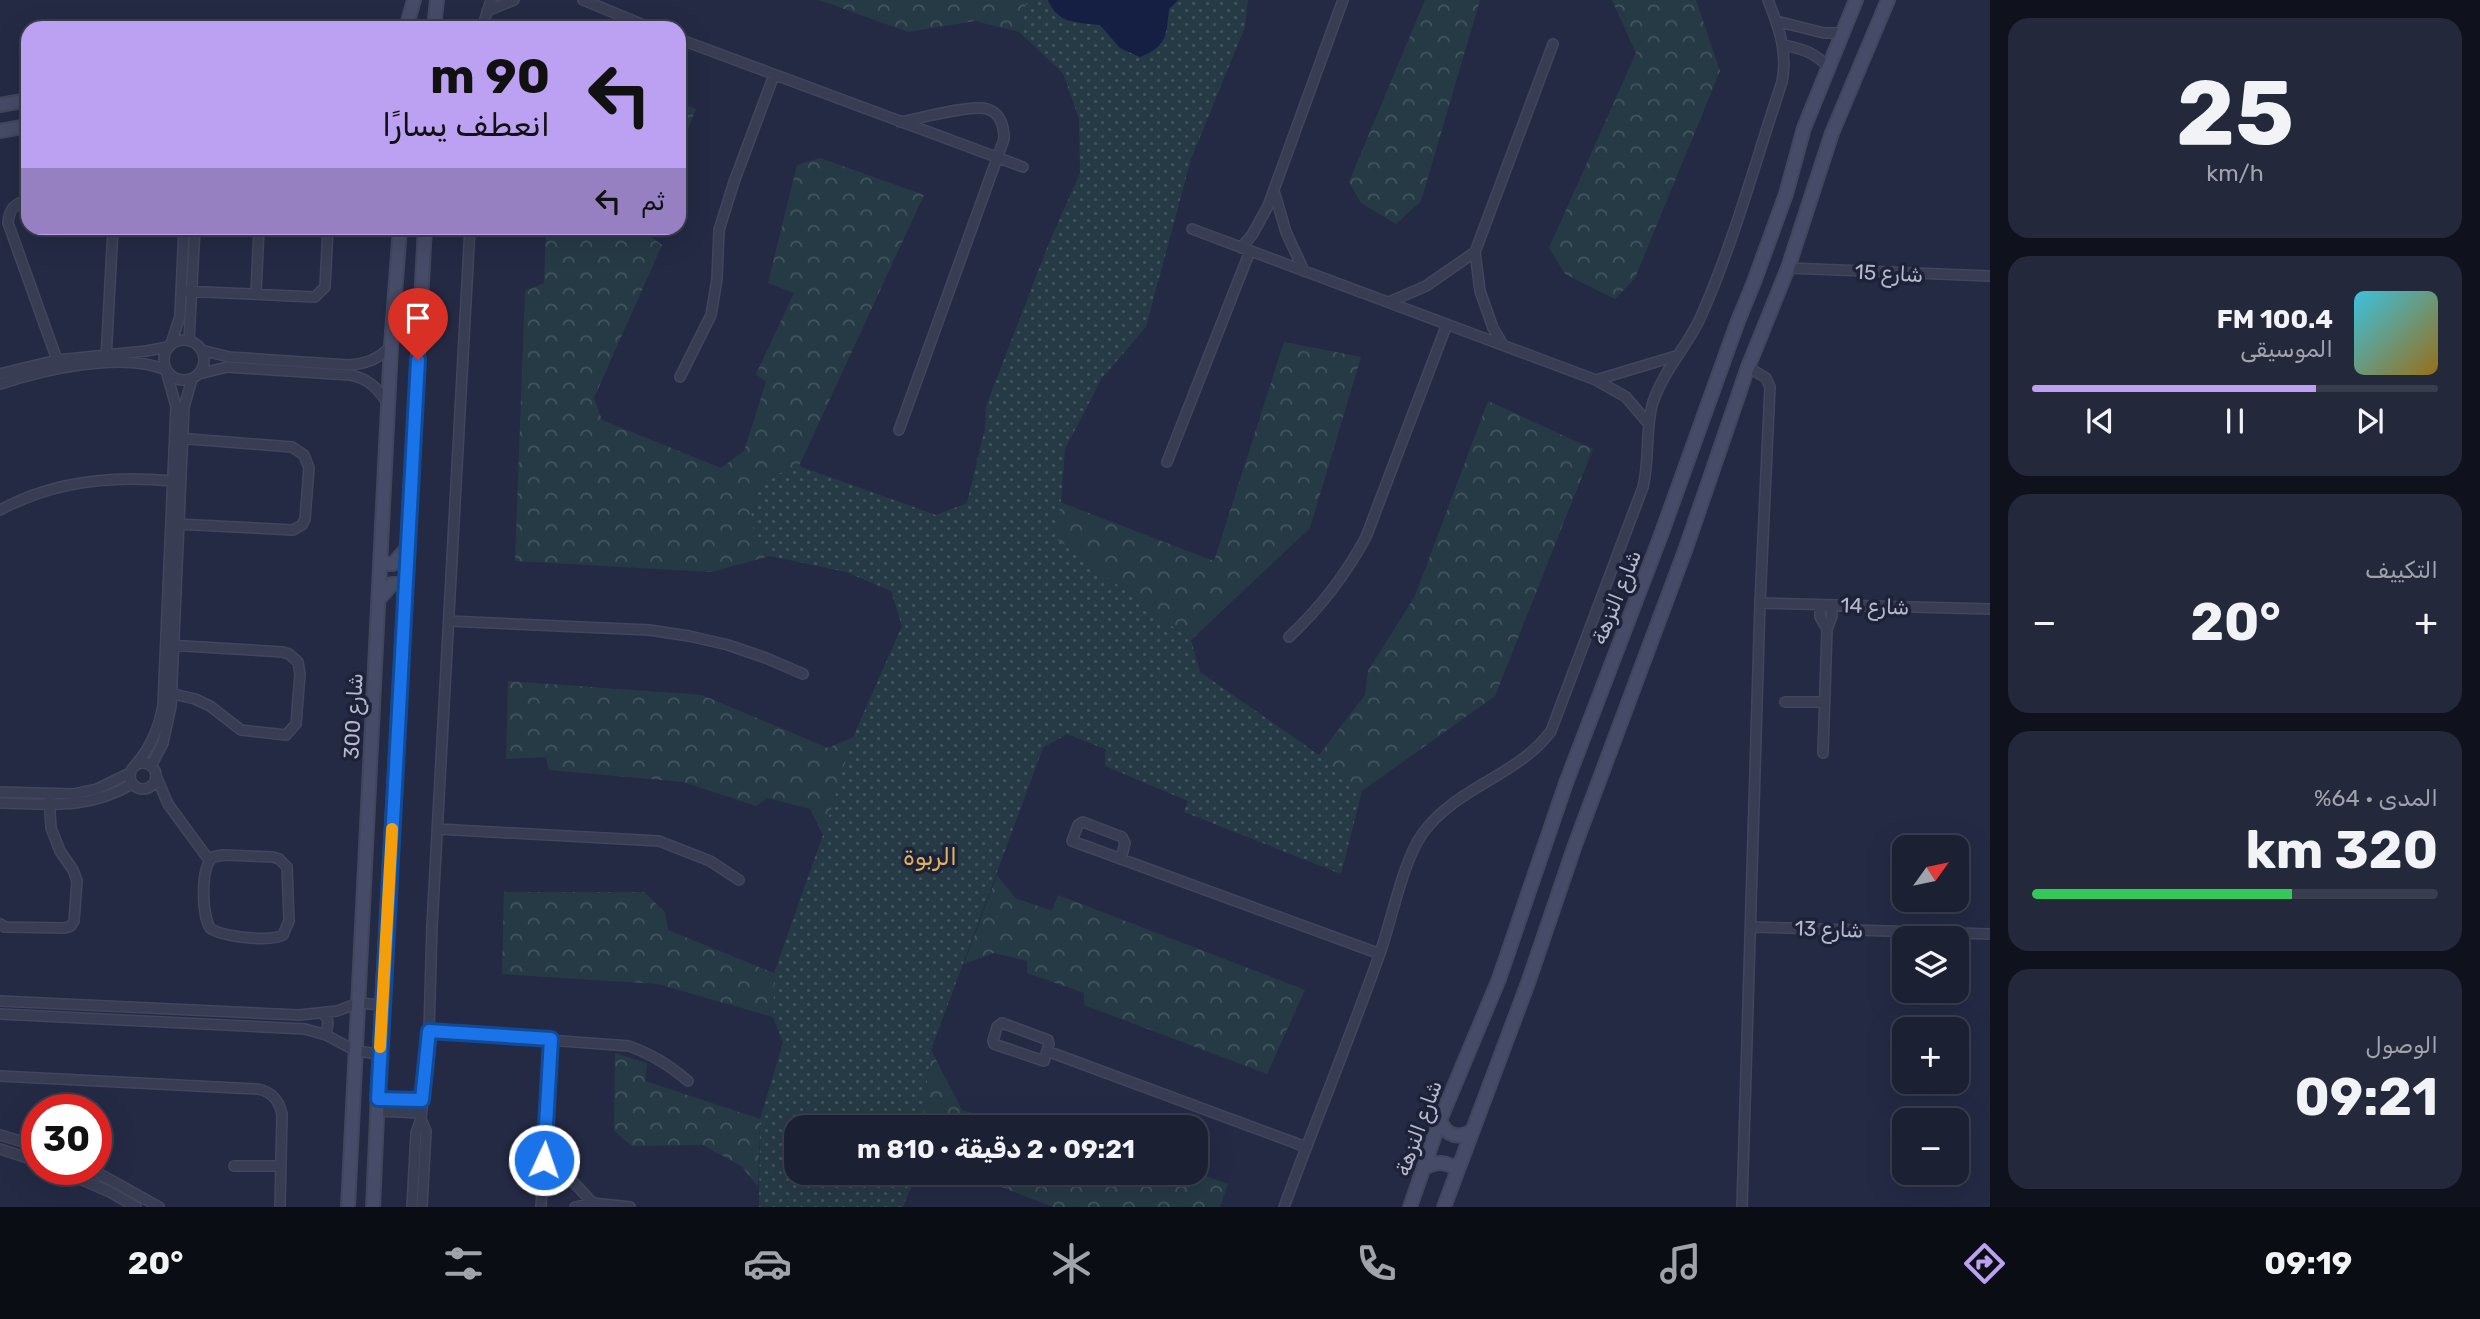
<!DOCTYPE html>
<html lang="ar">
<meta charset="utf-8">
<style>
:root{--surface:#1b2033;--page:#24283b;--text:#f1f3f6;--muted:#a0a3ac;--line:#393e4e;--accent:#bca0f2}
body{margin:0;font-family:Rubik,"Noto Naskh Arabic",sans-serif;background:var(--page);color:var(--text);direction:rtl;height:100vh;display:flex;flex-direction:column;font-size:26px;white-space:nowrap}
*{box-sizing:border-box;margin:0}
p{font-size:23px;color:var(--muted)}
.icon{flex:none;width:38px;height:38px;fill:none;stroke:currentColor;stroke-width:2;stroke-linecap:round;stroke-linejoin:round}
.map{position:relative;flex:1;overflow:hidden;direction:ltr}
.side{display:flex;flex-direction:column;gap:18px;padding:18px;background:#0f121c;width:490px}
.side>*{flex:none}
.hud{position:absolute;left:21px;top:21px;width:665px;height:214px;border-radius:21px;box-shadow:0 7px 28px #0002,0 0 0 2px var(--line);direction:rtl;background:#bca0f2;color:#111;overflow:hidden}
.needle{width:46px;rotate:57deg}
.controls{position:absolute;left:1892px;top:835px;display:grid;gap:14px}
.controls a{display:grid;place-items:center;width:77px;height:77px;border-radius:14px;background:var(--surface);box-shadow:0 7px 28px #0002,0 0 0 2px var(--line);font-size:35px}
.speed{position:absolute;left:21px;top:1094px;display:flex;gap:14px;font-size:35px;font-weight:700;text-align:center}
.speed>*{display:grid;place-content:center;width:91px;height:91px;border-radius:50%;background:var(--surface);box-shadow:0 7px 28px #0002,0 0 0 2px var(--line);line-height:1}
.speed .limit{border:10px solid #d22;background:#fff;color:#111}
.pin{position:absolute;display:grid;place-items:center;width:60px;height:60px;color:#fff;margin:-72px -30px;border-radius:50% 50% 50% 0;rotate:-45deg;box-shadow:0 0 7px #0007}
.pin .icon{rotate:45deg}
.me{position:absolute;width:77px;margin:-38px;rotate:3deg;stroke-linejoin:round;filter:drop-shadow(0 0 5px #0008)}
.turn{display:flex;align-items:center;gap:24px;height:147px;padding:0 21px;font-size:32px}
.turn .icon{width:91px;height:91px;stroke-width:2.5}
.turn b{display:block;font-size:49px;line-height:60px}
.then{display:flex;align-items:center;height:66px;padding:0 21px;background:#0003;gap:14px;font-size:26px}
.big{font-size:52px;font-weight:700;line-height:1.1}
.side .widget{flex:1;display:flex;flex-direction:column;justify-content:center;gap:10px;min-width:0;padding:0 24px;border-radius:21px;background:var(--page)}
.side .dial{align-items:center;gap:0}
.dial b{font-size:91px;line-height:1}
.song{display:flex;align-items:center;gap:21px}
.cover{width:84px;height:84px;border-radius:10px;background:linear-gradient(135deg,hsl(190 70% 55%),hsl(40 70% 35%))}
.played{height:7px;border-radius:4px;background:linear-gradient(90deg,var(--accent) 70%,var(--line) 70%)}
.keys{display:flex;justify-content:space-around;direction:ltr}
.heat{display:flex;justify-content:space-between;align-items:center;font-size:38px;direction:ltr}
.charge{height:10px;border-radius:5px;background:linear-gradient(90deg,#34c759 64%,var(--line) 0)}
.trip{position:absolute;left:784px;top:1115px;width:424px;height:70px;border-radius:21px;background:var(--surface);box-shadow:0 7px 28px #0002,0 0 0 2px var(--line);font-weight:700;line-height:70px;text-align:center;direction:rtl}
.dock{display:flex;height:112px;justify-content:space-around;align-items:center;background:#0b0d14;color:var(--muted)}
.dock .icon{width:49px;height:49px}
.dock .on{color:var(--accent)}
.dock b{font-size:32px;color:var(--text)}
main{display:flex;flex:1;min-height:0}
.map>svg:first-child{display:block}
.grass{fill:url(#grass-dots)}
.forest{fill:url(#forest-crowns)}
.water{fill:#151e43}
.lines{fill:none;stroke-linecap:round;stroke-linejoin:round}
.street-casing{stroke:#42465d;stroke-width:12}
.secondary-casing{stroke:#42465d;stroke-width:16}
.street{stroke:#383d53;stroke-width:9}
.secondary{stroke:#464b67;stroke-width:12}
.route-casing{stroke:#114b97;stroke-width:18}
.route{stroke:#1a73e8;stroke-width:12}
.slow{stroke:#f59e0b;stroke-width:12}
.labels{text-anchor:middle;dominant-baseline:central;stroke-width:7;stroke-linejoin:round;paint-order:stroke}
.street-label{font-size:21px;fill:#b6b9cd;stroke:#1d2239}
.quarter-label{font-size:24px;fill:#e0b45e;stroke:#1d2239}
</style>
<main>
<section class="side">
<div class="widget dial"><b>25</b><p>km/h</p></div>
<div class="widget">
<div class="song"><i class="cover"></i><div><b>100.4 FM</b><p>الموسيقى</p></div></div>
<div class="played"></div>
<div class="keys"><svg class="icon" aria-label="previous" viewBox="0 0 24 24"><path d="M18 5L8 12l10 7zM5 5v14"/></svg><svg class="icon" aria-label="pause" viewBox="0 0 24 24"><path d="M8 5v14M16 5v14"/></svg><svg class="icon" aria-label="next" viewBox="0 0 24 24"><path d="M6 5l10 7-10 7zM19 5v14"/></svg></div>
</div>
<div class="widget"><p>التكييف</p>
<div class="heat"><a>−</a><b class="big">20°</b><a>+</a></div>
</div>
<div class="widget"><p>المدى · 64%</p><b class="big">320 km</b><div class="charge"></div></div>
<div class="widget"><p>الوصول</p><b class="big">09:21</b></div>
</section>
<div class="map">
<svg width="1990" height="1207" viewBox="0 0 1990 1207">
<defs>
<pattern id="grass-dots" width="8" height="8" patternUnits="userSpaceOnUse" patternTransform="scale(1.75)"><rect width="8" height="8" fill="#263a45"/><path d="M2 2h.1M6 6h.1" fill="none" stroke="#43545f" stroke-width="1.8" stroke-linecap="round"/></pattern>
<pattern id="forest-crowns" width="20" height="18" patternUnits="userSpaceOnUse" patternTransform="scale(1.75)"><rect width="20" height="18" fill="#263a45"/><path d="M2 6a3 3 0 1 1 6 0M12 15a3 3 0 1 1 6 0" fill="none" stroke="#43545f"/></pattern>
</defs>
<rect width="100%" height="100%" fill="#242a44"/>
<path class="grass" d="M1027,0H1248L1245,27L1191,159L1146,327L1102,378L1065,449L1058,540L1191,640L1200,672L1319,755L1362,791L1341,874L1184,812L1188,801L1105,766V749L1067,734L1043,748L931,1050L922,1127H796V1172L917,1173L903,1207H759L760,1119L783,1043L773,1017L774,973L823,835L853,737L902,626L891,591L846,572L770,556L749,523L755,494L775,475L799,466L936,515L967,503L985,428L986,406L1049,243L1080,173L1079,119L1063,73L1019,32Z"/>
<path class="forest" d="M819,0H1027L1019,32L975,21L908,32Z
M1425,0H1480L1421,201L1396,224L1361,203L1349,182Z
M1612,0H1696L1720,71L1635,278L1615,299L1565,274L1549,248L1636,53Z
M679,103L696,109L679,152Z
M820,158L924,195L799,466L775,475L755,494L750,523L770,556L711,572L515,561L525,291L544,283L546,228H649L647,234L662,245L594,398L602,420L721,468L744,451L766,382L756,374L794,293L768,283L797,165Z
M1284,342L1361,357L1310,528L1191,640L1058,540L1060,502L1214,561Z
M1488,401L1593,449L1495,696L1362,791L1319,755L1365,695L1368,671L1415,596Z
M508,681L702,695L828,748L853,737L823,835L810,809L767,798L756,806L683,782L549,770L546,757L506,759Z
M997,875L1015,898L1052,911L1058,895L1305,990L1267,1074L1084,1005V993L1027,973V961L994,953L964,964Z
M504,892H644L665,912L668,930L774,973L773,1017L658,984L502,974Z
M931,1050L962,1110L1018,1127H922Z
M615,1053L647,1063L645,1081L760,1119L758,1186L741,1166L703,1145L632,1146L614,1131Z
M1049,1116L1077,1127H1037Z
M1195,1172L1228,1184L1220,1207H1053L965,1173Z"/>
<path class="water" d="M1048,0H1178L1169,9C1166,36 1167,46 1140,57L1120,48L1100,25C1076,22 1058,24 1048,0Z"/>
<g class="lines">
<g class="street-casing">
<path id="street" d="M583,0L651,28
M487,11L514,0
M1776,21L1824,33H1844
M482,28L491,0
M679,39L1023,167
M1784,45C1803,49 1816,53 1829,68
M1274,191L1286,232L1304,271
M28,200C15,203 9,209 8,223L60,368
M1192,229L1596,380L1626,397L1648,423
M1241,248L1252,235L1268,206L1343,0
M1788,268L1990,276
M182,291L315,297L325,287L328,228
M256,294L259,228
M1389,302L1426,286L1475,252
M164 360a20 20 0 1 1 40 0a20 20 0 1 1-40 0Z
M189,340L195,228
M171,344L180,316L184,228
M1503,345L1493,328L1480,291L1475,252L1553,44
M201,350L229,357L348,365C366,364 379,359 391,346
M106,359L113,228
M0,374L57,360L146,351L168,347
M199,374L227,367L350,375C368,378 379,389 388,404
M680,377L711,315L717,279L719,230L734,182L774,75
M1596,380L1676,356
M0,384C43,370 123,351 166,370
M899,430L1004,139C1004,126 1001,113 987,109C972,104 918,119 900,122
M1167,462L1250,251
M0,510C53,481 113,475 172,481
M176,524L293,530L302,525L305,519L309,468L304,455L292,447L177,438
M1760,603L1990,609
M1820,605V617L1827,629
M449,621L649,630L689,636L728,645L766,658L803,674
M1289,637C1321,607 1345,576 1366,537L1447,324
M168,645L283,652L289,654L298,662L300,674L296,724L286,735L241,730L210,706L195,699L169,693
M1785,702H1824
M1823,753L1827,629L1832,616L1831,605
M130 776a13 13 0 1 1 26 0a13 13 0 1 1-26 0Z
M136,764C151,747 159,728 163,705L176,406L166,371
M151,766L163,743L171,706L184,407L192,379
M156,776L168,804L209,860
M0,792L73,794L97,789L130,773
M0,803C49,804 88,810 132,784
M438,829L659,841L710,861L739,880
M223,855L273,857L279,859L287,867L289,921L283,935C270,942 222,937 210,928C202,914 200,868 213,857Z
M1121,859L1125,843L1122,837L1083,822L1078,825L1072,841L1380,954
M0,924L5,927L65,928L71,926L74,921L77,881L73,870L60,851L51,828L49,794
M1751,927L1990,934
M0,1001L299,1015L337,1011L358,1003L382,1005
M0,1014L305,1029L326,1035L356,1051L379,1054
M323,1014C331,1021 327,1025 326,1035
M1002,1023L1048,1040L1049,1044L1044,1061L994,1044L993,1041L997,1027Z
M429,1031L629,1046C653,1055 669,1065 688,1081
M1047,1051L1306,1147
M0,1076L258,1089C272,1092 279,1100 282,1114L280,1207
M378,1099L422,1100
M377,1111L421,1113
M421,1119L426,1131L422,1207
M0,1135L37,1146
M547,1140L564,1172L593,1203
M0,1149L37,1161
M234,1166H280
M57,1169L110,1192L136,1207
M91,1169L159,1207
M412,1207L416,1133L421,1119L429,1031L432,926L470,228
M541,1207L551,1039
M575,1207L593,1203L630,1207
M1284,1207C1315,1122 1350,1038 1380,953C1392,919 1403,860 1423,833C1456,787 1518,776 1551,731L1643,487C1650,458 1645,428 1653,402C1664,369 1689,345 1702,314C1735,239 1756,159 1782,82C1788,52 1779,28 1768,0
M1742,1207L1760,603L1770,387L1766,378L1748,367"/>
</g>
<g class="secondary-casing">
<path id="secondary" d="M406,28L414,0
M434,28L437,0
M0,105L28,100
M0,131L28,126
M381,559L386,564H393L408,547
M379,599L392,584H400L405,590
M1440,1120C1446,1136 1459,1140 1473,1130
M1424,1168C1437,1161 1446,1161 1458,1170
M348,1207L391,346L400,228
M373,1207L382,1005L425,228
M1410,1207L1440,1120L1499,979L1566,783L1661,535L1738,321L1754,282L1786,194L1804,128L1856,0
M1444,1207L1528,983L1575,845L1686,548L1748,367L1788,268L1832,133L1888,0"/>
</g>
<use href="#street" class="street"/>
<use href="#secondary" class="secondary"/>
</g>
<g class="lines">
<g class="route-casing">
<path id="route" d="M418,360L378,1099L422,1100L429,1031L551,1039L544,1160"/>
</g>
<use href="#route" class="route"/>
<path class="slow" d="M380,1047L392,829"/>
</g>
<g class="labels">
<g class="street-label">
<text transform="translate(1889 273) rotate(3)">شارع 15</text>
<text transform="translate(1616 597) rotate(-68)">شارع النزهة</text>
<text transform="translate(1875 606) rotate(2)">شارع 14</text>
<text transform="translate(353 716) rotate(-87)">شارع 300</text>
<text transform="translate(1829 929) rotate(2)">شارع 13</text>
<text transform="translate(1418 1128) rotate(-70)">شارع النزهة</text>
</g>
<g class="quarter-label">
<text x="930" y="857">الربوة</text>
</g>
</g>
</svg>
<div class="controls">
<a><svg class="needle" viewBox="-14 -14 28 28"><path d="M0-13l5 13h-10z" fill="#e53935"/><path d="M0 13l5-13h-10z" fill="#a0a3ac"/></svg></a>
<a><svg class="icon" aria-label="layers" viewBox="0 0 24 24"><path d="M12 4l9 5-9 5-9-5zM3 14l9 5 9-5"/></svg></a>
<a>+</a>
<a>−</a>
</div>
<div class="speed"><div class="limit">30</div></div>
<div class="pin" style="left:418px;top:360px;background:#d93025"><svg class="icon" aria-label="arrive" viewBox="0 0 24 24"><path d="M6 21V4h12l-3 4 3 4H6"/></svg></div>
<svg class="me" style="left:544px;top:1160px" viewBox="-20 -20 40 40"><circle r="17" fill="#1a73e8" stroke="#fff" stroke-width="3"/><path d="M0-11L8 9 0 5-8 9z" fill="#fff"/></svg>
<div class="trip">09:21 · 2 دقيقة · 810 m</div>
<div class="hud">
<div class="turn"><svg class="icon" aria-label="left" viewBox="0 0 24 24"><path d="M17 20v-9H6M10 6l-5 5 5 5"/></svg><div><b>90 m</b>انعطف يسارًا</div></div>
<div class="then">ثم<svg class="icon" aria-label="left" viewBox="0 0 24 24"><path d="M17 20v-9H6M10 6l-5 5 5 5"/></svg></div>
</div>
</div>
</main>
<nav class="dock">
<b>09:19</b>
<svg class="icon on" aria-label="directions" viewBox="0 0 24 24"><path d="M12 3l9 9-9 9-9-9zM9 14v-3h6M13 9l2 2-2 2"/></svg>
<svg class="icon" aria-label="music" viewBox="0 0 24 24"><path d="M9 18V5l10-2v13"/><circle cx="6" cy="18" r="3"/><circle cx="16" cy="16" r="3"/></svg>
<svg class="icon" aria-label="phone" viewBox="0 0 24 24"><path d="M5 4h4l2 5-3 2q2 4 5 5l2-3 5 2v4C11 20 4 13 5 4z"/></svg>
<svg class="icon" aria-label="climate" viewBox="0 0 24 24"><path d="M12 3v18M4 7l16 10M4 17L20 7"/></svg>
<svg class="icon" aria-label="car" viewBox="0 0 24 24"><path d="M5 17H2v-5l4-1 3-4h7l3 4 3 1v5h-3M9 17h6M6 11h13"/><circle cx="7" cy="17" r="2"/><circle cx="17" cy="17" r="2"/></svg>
<svg class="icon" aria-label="filters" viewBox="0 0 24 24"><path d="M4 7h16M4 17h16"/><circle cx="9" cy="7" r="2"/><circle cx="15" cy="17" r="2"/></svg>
<b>20°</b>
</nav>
